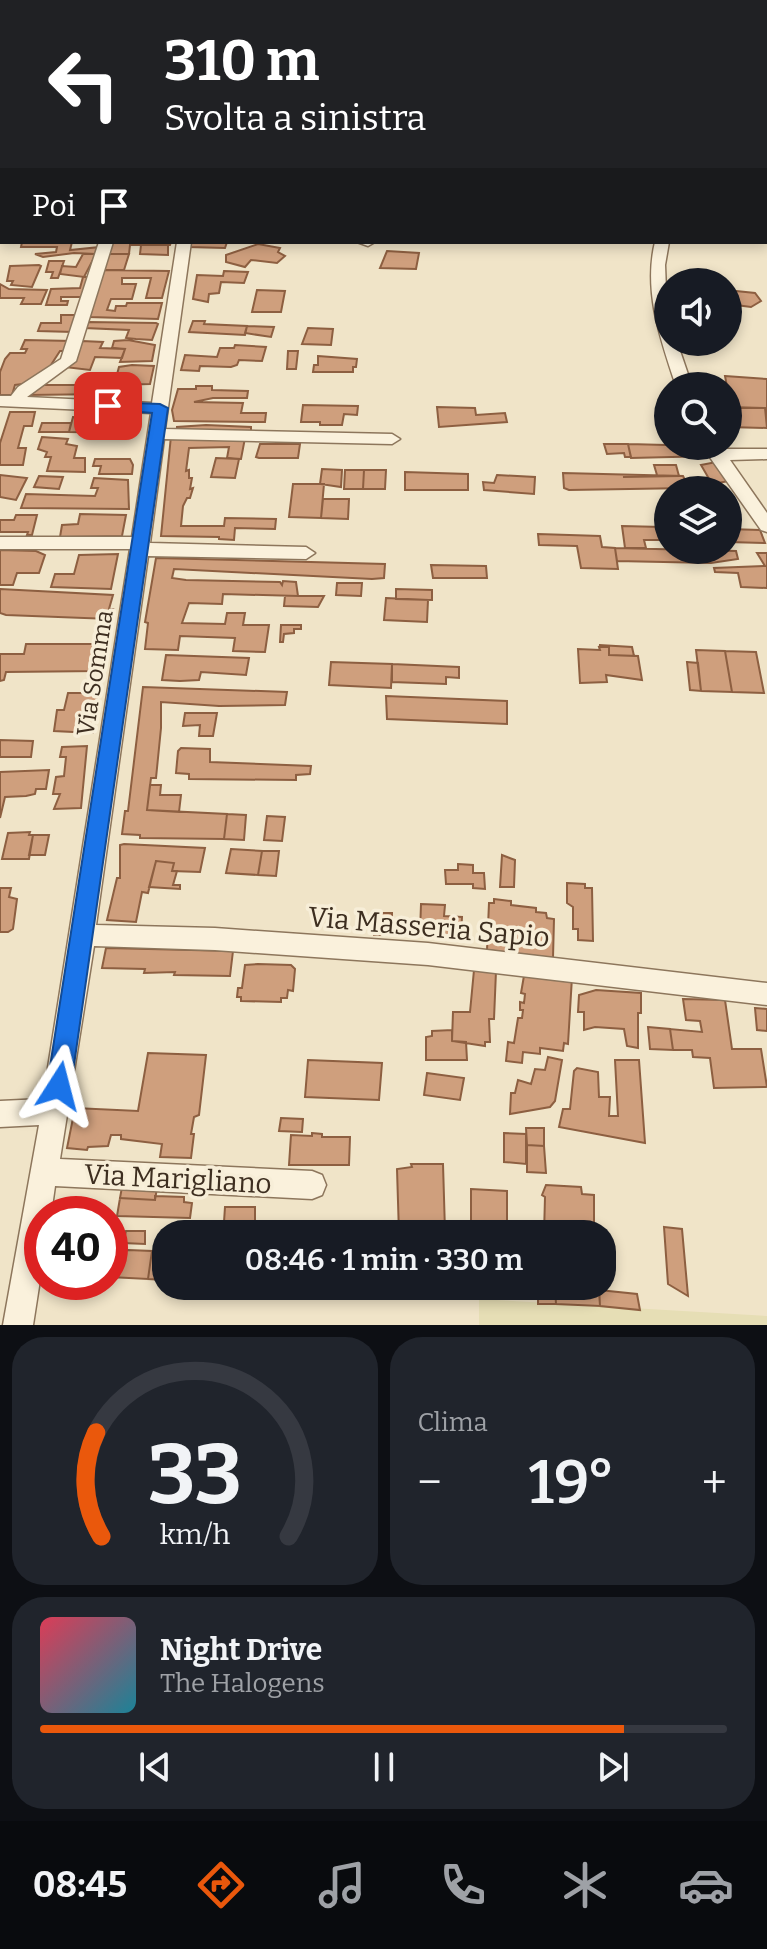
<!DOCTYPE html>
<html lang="it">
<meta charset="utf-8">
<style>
:root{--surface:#171b24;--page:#20242c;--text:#f1f3f6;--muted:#9ea1a6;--line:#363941;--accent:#ea580c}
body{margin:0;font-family:Bitter,serif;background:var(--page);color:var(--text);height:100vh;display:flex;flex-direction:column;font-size:30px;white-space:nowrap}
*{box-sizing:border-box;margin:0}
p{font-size:26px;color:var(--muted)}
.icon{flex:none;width:44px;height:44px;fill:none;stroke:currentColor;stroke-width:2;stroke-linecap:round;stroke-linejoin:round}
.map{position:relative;height:1325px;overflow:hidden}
.panel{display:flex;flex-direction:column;gap:12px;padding:12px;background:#0d0f14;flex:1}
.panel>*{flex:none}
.top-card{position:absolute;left:0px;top:0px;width:768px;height:244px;box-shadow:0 4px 12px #0003;background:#202124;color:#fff;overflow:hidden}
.fabs{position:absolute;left:654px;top:268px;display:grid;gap:16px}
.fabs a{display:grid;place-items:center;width:88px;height:88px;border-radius:50%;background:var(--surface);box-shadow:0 4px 12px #0003;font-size:40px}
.speed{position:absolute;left:24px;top:1196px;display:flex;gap:16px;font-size:40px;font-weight:700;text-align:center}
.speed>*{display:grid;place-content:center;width:104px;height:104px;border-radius:50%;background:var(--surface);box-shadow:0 4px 12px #0003;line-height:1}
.speed .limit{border:12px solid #d22;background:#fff;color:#111}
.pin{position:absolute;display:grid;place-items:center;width:68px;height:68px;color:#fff;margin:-34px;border-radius:16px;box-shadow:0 4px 12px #0006}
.me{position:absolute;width:88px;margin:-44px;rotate:9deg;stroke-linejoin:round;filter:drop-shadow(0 0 6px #0008)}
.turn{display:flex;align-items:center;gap:28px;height:168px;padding:0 32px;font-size:36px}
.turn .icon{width:104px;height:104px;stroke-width:2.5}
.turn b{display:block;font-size:56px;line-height:68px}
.then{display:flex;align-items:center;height:76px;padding:0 32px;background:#0003;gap:16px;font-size:30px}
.big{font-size:60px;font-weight:600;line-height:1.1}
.panel .tile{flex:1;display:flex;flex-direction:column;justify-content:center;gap:12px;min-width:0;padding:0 28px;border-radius:32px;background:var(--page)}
.panel .dial{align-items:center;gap:0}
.dial svg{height:208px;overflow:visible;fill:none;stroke:var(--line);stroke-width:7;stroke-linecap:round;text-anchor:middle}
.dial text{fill:var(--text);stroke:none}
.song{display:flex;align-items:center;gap:24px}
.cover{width:96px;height:96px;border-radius:12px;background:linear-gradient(135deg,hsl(350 70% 55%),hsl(190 70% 35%))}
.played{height:8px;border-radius:4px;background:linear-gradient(90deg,var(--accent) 85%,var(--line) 85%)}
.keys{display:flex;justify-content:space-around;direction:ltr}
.heat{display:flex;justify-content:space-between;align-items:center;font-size:44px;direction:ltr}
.panel .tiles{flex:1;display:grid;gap:12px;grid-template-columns:1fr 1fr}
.tile:last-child{grid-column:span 2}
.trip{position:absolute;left:152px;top:1220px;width:464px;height:80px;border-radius:32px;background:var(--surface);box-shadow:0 4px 12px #0003;font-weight:600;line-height:80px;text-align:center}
.menu{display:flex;height:128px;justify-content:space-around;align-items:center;background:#090b0e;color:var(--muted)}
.menu .icon{width:56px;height:56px}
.menu .on{color:var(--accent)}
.menu b{font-size:36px;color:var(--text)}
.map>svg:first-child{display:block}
.farmland{fill:#e6deb5}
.building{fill:#cf9f7d;stroke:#8d5f41;stroke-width:2}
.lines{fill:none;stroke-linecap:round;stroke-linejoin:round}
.minor-casing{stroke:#8d765c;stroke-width:3}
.minor{fill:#faf1dc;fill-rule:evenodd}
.route{fill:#1a73e8;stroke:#114b97;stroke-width:2}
.labels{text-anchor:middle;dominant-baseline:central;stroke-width:7;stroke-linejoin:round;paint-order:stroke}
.street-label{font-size:24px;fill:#3d2e20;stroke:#f7eed8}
.near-street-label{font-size:28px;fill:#3d2e20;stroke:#f7eed8}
</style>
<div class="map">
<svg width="767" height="1325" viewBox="0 0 767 1325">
<rect width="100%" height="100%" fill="#f0e4c8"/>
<path class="farmland" d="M479,1299L767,1316V1325H479Z"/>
<path class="building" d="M22,242H72L70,250L100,247L96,254L74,253L43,257L35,254L56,252L57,247H21Z
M112,242H171L170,245H130L129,254H108Z
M191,242H227L225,248L189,247Z
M258,244L280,248L278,252L285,256L277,263L251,260L245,267L226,262V255Z
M141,245H168V255L140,254Z
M387,251L419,253L416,269L380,268Z
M83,254H96L84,277L60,274L62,266L76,267Z
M108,254H129L124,270H104Z
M49,261H64L58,278H51L53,272H46Z
M10,266L39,265L41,266L32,287L11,285L13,281H7Z
M102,270L169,271L162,298H146L151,278H122V284H136L132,299H111L107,310L115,311L116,306H126L127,303H162L158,319L89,317Z
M224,271L248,272L244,283L221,282L219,293L209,294L208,302L193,299L197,275L223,276Z
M83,277H94L87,297H61V301H68L67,305H46L51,289L80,288Z
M0,284L9,289L47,290L41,304H21L24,298H0Z
M257,290L285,291L281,312H252Z
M736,291L755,293L761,301L751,307L736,305L730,297Z
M61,315H78L73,332L38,331L41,323H61Z
M193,321H205L204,324L247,326L245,335L189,332Z
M88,322L156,323L158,324L152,340L136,339L126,338L129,330L85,328Z
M247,326L274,327L271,337L245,333Z
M308,328L333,329L331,345L302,344Z
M25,340L72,341L68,351H60L47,371L31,383L15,385L12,395H0V372L5,359L10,353H25L27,349H21Z
M128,340L155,345L152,361L120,362L125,349L112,348L114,341Z
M82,341L103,342L100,348L125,349L122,358L95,357L90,370L65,367L78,354Z
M235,345L266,347L262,361L239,360L237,365L231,367L200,366L199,371L181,370L185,355L217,357L220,348H234Z
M288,351H298L296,369H287Z
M318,356L357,359L356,367H353V372H313L314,365H318Z
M132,365L154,366L150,384L114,385L109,394L28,395L39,385H97L103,378H116L119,367Z
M725,376L767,379V418L765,408H731Z
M196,386H212V390L248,391L247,398H213L194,402L243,403L241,413H266L265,422L174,421L172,410L178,389H196Z
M303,405L358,406L357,415L344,414L342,425H320V422H301Z
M437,407L475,408L476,415L505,413L507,422L439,427Z
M728,407L765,408L767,428L728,427Z
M10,412H35L32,426H24L18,448H26L23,465H0V443Z
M73,417L120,420L125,433L69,432Z
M42,423H71L69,432H39Z
M206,425L251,427V431L257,433L177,432V427Z
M171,436L245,438L241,459L227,458L229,447L189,448L186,471L189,470V478H192L190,489L193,488L190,498H187L183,506L181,526H224L225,518L276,519L275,529L235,528L234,540L219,539V537L161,536Z
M42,437L68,439L66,444L77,446L74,458H85V472L47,471L51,457H45L47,452L38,449Z
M260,444H300L298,458H259L256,457Z
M604,444H628L631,457H625L624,453L607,454Z
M628,444L704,446L712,456L631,458Z
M216,458L239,459L235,478L211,477Z
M95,459H130L133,465L132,474H99L101,466H93Z
M716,462L729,481L712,484L701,465Z
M654,465H676L679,476L623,477L657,475Z
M322,469L342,470L341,487L320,484Z
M345,470H364L363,489H344Z
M364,470H386L385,489H363Z
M405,472L468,474V490H405Z
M563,473L683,476L689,488L569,490L564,488Z
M0,475L27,478L16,500L0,497Z
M497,475L535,477L534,494L484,490L483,482L494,483Z
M39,476L63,477L59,489L34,487Z
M94,478L128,480L129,509L21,508L26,494L95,496L98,488H91Z
M293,484H324L321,518L289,517Z
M323,499H349L348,519L321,518Z
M80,514L126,515L122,536L60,537L62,525L78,524Z
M16,515H37L32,535H27L28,532H0V520H14Z
M622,526L662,527L664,540H644L646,548H625Z
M728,529L760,530L765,543L728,542Z
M538,534L600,536L602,547L615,548L618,569L581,568L577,546L539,545Z
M615,548L736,551L738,559L711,563L617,561Z
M0,550L36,551L45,555L39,573H17L13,585H0Z
M757,553H767V588L741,587L738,573L715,572L714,568L765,566Z
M118,554L111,589L51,587L55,574H74L79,555Z
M156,558L385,564L384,578L372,579L174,569L172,578L186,580L280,582L282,585L283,581L296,582L298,596L223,594L222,604L189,603L182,623L225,624L227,613H245L243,625H269L265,652L233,651L235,638L180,636L178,650L145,649L148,623L145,622Z
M431,565L486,566L487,578H433Z
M337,583H362L361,596L336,595Z
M0,589L113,595L109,609H113L110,619L6,615L0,613Z
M396,589L432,590V600L396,599Z
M285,596H324L318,607L284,606Z
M386,598L428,600L427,622L384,620Z
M281,625H301V629H294V633L284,634L283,642H280Z
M26,644H97L95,653H101L98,671L6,672L4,680L0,681V654H24Z
M599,645L632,647L634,656L609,655V647Z
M599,647H609V655L638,656L642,680L606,675L607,682L580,683L578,649L600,650Z
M696,650L725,651L732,692L701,691Z
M725,651L756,652L764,693L732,692Z
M166,655L249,658L246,675L201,672L199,680L180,681L162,680Z
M331,662L392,664L391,688L329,685Z
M687,662L698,663L701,691L690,690Z
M392,664L459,667V678L446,677V684L392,682Z
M143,687L287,692L285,705L219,706L161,702V728L156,778H151L147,810L227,814L224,839L140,838V835L122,834L125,811H128Z
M68,693H99L93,733L54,731L57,710H64Z
M386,696L507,701V724L387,719Z
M185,713H217L213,736H199L200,725L183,726Z
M0,740L33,741L31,757H0Z
M87,746L81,808L54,809L60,794H53L56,777L64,776L66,757H60L62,747Z
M181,748L210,749V762L311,766L310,774L296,775V780L189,779V774L176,773L178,751Z
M49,770L46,789H36L35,794L26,796L5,797L0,818V772Z
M150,785H161L160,795H181L179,812L147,810Z
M227,814L246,815L244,840L224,839Z
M267,816L285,817L282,841L264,840Z
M30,832L29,835H33L29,859H2L8,833Z
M33,835H49L45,855H29Z
M124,844L205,848L200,872L172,871L174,863L156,861L148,893L142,892L136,922L107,920L117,878H120V845Z
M231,849L262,851L258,875L226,873Z
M262,851H279L276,876L258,875Z
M502,855L515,860L514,887H500Z
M156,861L174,863L172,871H177L173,885H180V889L149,887Z
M458,864L473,865V873H484L485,889L473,888V884H446L445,870H458Z
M567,883L585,884V888H592L593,941L578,940V929H573V907L567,903Z
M0,888H11L9,897L17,899L13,929L8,932H0Z
M494,899L511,901V905L536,908V912L546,913L547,918L554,919L553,958L487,950L489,903H494Z
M421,904L445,905L444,916L462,917L461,935H457V938L423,937V933H420Z
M373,913H392V935H374Z
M106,948L233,951L230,976L174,975L175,972L144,973L145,969L102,968Z
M258,964L291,965L295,969L293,991L288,990L287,998H281V1002L241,1001V997H237L238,988H242L245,965Z
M474,970L496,971L494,1019H489L490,1042H485V1046L452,1041L453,1012H470Z
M525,970L572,977L568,1044L564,1043L563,1051L540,1048V1054L523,1052L522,1063L506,1061L508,1042L514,1043L518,1018H522L523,1010H520V1002L524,1003L525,994L521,993Z
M596,990L641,993V1013H638V1048L627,1046L624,1029L595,1027L584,1030V1012H578L579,995Z
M683,999L725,1000L732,1049H761L767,1087L714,1088L710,1058L693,1057L692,1050H673L670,1029L702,1032L700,1021L686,1020Z
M755,1008L767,1009V1031L757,1030Z
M648,1027L670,1029L673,1050L650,1049Z
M452,1030V1041L466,1042L467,1060H426V1037L432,1036V1031Z
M148,1053L206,1055L199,1115L194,1117L191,1134H194L191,1158L160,1157L162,1144L121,1139V1135H111L108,1146L88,1147L87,1150L67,1148L75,1108L138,1111Z
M548,1057L562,1060L555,1101L550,1107L510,1114L511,1093H515L518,1080L531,1084L535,1069L545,1070Z
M308,1060L382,1063L379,1100L305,1097Z
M615,1060H639L645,1143L559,1127L563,1109H570L574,1071L577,1068L598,1072L599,1097H610L609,1116H618Z
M427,1073L464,1078L460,1100L424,1095Z
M281,1118L303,1119L302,1132L279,1131Z
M526,1128H544V1146L527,1145Z
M312,1133L322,1134V1137H350L349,1165H289L291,1135L312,1136Z
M504,1133L526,1134V1164L504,1162Z
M527,1145L544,1146L546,1173L527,1172Z
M411,1164H443L445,1231L399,1234L397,1169L412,1167Z
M546,1185L581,1187L582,1194L594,1195V1234H544L545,1197L542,1195Z
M122,1187L157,1188L155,1200L120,1198Z
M471,1189L507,1191V1234H471Z
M155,1196L184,1197V1202L192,1203L190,1218L117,1216L120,1198L155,1200Z
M225,1207H255V1222H224Z
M664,1227L682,1229L688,1296L668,1284Z
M126,1231H145V1244L123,1243Z
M128,1250L152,1251L148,1279L110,1277V1269H118L121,1252Z
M152,1251L166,1252V1280L148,1279Z
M320,1286H361V1291L319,1290Z
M546,1286H555L556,1304H538V1297H546Z
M555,1286H599L600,1306L556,1304Z
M599,1290L637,1294L640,1310L600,1306Z"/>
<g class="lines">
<g class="minor-casing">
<path id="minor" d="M673,0H683L684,2H674Z
M766,113H767V121H766Z
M0,185H2V193H0Z
M99,242H113L76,361L27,397L152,403L177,242H191L165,429L392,434L400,439L392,444L164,439L150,543L306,547L315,553L306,559L148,556L96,925L215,928L428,943L767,983V1005L428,965L215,950L94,946L60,1159L312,1171L322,1175L326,1185L322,1195L312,1199L55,1186L51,1214H42V1267L33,1325H3L39,1125L0,1127V1101L43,1099L130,549H0V537H132L151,413L0,406V396H11L18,387L61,359Z
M357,242H375L368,246Z
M655,242H669L665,265L668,342H677L692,386H676C661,340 643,292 655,242Z
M702,446H720L722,449H767V459L730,460L767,513V532L761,530Z"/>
</g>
<use href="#minor" class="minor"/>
</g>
<path class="route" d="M108,402L160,404L168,408L71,1086L68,1094L59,1097L51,1094L47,1086L152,413L102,409V403Z"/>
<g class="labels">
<g class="street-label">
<text transform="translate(95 673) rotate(-81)">Via Somma</text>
</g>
<g class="near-street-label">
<text transform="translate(429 927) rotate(5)">Via Masseria Sapio</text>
<text transform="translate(178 1179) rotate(3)">Via Marigliano</text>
</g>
</g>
</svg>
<div class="fabs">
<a><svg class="icon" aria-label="sound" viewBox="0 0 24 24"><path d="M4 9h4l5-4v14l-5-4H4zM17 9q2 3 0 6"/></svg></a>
<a><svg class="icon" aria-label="search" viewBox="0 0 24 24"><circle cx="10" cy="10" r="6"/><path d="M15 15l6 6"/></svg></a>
<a><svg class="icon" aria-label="layers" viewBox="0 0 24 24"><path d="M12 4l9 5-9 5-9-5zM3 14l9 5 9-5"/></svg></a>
</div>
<div class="speed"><div class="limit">40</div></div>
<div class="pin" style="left:108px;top:406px;background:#d93025"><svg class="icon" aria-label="arrive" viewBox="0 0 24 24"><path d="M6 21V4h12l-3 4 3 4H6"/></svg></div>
<svg class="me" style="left:59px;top:1086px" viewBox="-20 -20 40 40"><path d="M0-17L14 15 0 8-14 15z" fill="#1a73e8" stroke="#fff" stroke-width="4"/></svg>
<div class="trip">08:46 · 1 min · 330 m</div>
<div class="top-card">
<div class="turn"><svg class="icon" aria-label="left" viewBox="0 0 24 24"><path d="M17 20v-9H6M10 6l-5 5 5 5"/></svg><div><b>310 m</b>Svolta a sinistra</div></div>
<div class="then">Poi<svg class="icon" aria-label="arrive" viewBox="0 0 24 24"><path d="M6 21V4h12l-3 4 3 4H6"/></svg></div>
</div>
</div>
<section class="panel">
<div class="tiles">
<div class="tile dial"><svg viewBox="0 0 100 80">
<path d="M14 69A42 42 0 1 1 86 69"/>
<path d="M14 69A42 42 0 0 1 12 29" stroke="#ea580c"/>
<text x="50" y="56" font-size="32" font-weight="700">33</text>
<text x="50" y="72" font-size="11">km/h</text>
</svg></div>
<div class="tile"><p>Clima</p>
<div class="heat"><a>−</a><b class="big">19°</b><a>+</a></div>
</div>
<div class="tile">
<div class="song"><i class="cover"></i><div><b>Night Drive</b><p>The Halogens</p></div></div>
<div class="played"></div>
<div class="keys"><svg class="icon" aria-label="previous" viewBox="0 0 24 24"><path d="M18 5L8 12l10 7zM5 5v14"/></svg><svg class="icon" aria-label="pause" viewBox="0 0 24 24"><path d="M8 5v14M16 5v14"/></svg><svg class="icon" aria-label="next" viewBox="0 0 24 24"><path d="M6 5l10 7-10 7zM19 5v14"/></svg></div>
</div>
</div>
</section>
<nav class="menu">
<b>08:45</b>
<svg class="icon on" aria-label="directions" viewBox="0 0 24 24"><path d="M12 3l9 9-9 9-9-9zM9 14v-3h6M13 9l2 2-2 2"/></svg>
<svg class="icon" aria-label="music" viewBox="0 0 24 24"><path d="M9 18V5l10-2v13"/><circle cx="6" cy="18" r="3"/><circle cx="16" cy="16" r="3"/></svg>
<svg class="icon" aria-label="phone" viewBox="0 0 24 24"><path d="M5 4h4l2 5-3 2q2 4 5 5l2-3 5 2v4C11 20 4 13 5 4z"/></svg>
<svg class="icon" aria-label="climate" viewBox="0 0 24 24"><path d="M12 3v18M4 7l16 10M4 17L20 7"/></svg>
<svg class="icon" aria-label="car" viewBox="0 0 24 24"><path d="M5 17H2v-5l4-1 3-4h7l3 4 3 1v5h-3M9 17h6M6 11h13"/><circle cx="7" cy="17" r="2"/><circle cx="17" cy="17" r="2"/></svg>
</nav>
